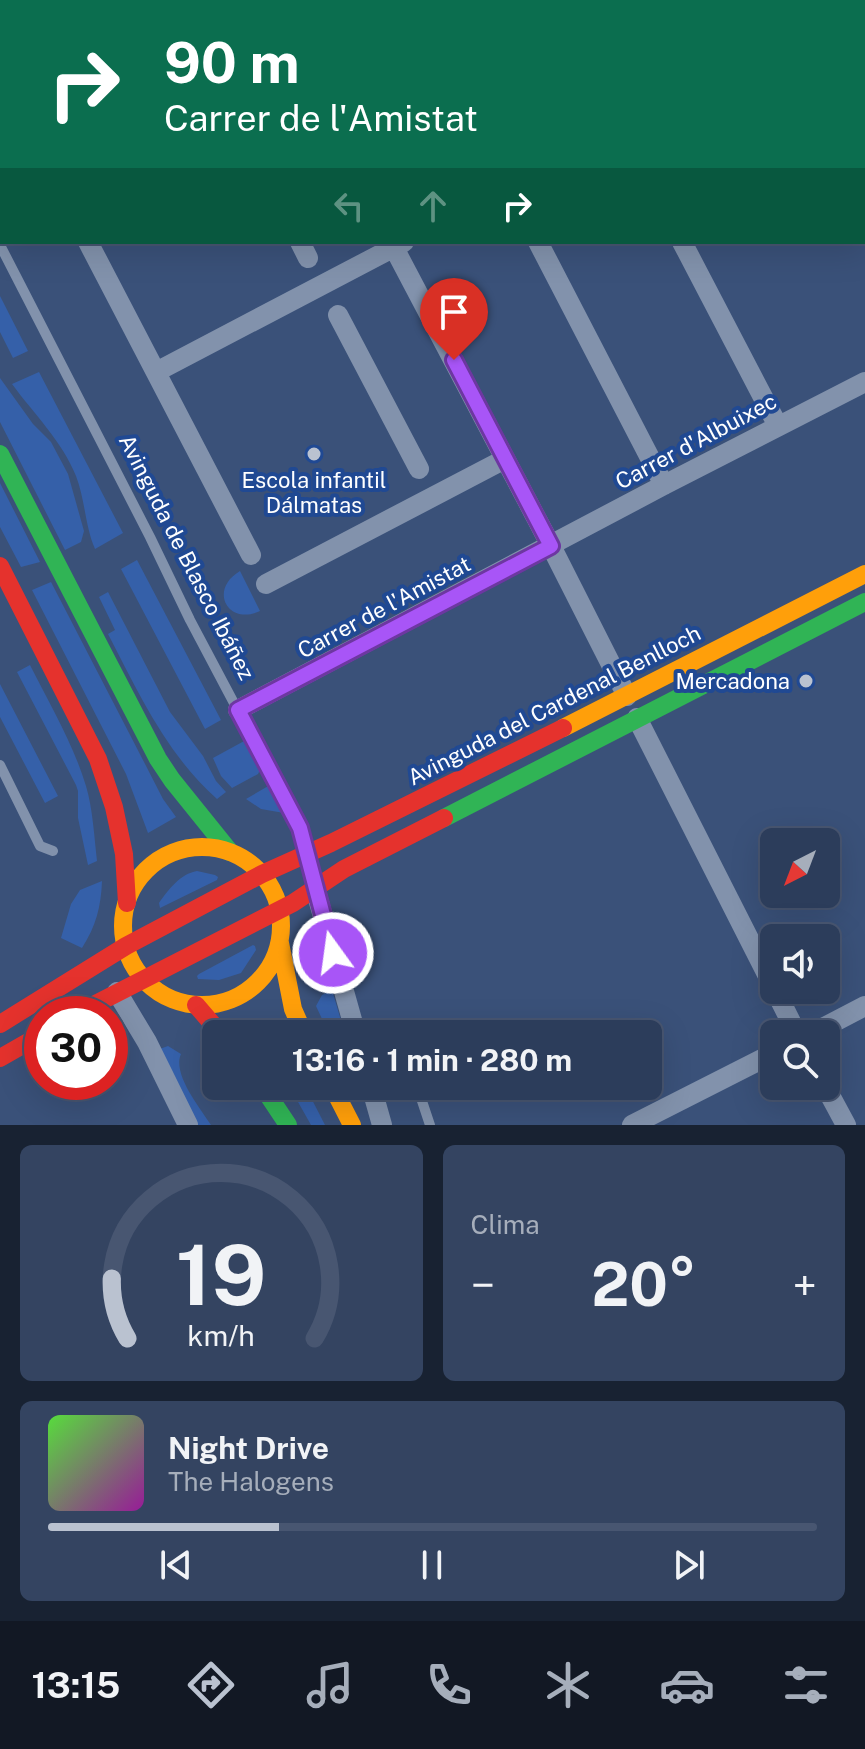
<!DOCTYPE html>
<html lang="es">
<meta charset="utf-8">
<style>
:root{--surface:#2c3d5b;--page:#344461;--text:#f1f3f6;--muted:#a6aebb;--line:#485671;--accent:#bac2d0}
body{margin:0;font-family:"Public Sans",sans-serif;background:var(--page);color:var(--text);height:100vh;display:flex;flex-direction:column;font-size:30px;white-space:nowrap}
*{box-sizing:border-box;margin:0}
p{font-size:26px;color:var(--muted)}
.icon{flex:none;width:44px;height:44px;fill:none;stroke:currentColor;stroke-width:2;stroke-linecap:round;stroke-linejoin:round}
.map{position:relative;height:1125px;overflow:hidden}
.side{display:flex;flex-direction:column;gap:20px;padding:20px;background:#182232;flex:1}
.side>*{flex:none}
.top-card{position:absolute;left:0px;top:0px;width:866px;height:244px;box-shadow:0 8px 32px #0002,0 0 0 2px var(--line);background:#0b6e4f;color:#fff;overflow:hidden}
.needle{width:52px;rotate:222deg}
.controls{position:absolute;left:760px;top:828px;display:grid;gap:16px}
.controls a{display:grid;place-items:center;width:80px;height:80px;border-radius:12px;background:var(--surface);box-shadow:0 8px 32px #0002,0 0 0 2px var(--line);font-size:40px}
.speed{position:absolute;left:24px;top:996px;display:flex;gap:16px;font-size:40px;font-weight:700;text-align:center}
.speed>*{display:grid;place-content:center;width:104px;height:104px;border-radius:50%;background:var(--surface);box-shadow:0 8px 32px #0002,0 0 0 2px var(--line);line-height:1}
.speed .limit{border:12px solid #d22;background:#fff;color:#111}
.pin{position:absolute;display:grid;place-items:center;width:68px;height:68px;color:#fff;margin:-82px -34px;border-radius:50% 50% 50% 0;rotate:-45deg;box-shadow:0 0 8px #0007}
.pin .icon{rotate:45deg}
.me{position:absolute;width:88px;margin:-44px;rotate:346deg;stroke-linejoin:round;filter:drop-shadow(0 0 6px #0008)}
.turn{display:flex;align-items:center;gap:28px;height:168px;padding:0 32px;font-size:36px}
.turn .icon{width:104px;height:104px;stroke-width:2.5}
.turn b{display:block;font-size:56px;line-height:68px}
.lanes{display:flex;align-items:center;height:76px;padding:0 32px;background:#0003;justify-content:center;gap:40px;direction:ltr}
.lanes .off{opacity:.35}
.big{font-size:60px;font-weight:700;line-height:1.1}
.side .card{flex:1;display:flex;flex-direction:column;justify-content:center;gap:12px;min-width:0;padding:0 28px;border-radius:12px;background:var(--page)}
.side .dial{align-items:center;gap:0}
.dial svg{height:208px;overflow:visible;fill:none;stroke:var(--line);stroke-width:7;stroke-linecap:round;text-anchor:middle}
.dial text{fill:var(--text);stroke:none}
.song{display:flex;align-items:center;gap:24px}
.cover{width:96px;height:96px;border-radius:12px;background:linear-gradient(135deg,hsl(110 70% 55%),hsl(300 70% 35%))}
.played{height:8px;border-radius:4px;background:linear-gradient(90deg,var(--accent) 30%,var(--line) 30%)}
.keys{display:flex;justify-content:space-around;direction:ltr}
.heat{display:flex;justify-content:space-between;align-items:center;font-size:44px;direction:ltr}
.side .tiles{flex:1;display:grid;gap:20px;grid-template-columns:1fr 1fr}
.card:last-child{grid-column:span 2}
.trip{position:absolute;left:202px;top:1020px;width:460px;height:80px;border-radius:12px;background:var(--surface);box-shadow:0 8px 32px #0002,0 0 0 2px var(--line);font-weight:700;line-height:80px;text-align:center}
.dock{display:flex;height:128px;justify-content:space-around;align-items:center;background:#121824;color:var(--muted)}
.dock .icon{width:56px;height:56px}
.dock .current{color:var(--accent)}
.dock b{font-size:36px;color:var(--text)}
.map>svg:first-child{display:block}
.green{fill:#3560a9}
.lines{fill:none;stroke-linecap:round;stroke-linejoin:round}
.lane{stroke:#8292ac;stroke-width:10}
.street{stroke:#8292ac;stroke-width:20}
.fast{stroke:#30b455;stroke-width:18}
.slow{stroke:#ff9f0a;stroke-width:18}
.jam{stroke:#e5322d;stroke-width:18}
.route-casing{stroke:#6d37a1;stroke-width:20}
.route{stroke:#a855f7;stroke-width:14}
.poi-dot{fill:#bac2d0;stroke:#204993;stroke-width:3}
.labels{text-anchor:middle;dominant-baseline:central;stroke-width:8;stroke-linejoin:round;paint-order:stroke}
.street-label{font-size:22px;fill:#fff;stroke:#204993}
.poi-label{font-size:22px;fill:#fff;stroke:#204993}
</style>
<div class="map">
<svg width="865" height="1125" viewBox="0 0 865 1125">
<rect width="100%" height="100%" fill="#3a5179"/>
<path class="green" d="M0,296L28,351L13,358L0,332Z
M39,372L123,533L95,549C85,526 85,499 76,476C62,441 34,414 12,384Z
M0,378L33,424L51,442L68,474L84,531L81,542L65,550L0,422Z
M0,483L40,562L21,567L0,527Z
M137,560L221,720L205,729L121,569Z
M240,571L260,611C228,626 208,590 240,571Z
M51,582L144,762L163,799L176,817L148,833L126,774L32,590Z
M108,592L170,712L203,756L216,781L226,792L217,799C167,755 138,692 108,634L115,630L99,597Z
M30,665C50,705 73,743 86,786C93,810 94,836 97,861L88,865L78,818V791L76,785L17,672Z
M0,684L58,796L45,803L0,717Z
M246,740L260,770L258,774L232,788L221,776L213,758Z
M270,785L284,813L261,809L246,799Z
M197,871L215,875L218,877L217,880L160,908L159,903C169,889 180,874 197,871Z
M102,881C101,907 96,926 82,948L61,938L71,904L80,890Z
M253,945L255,946L256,950L241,973L219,980L198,979L197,976L199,974Z
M332,990L345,1034H329L316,1006L322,995Z
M168,1046L181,1054C172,1074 200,1108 211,1125H196L157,1050Z
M289,1086H305L325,1125H311Z"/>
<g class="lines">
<path class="lane" d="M0,245L150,537L190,620L300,828L315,884
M0,765L40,846L53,851
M397,1023L400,1034
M417,1086L430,1125"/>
<path class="street" d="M266,0L267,2
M787,0L788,2
M219,2L223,0
M864,19L865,18
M0,114L2,113
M864,212L865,214
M0,218L2,217
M88,242L251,555
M300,242L308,258
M391,242L551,546L627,696
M538,242L664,485
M682,242L778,426
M338,315L419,469
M156,372L404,242
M266,584L505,459
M238,710L664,485L865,382
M637,718L774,988
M315,888L356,1034
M775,990L797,1034
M117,992L147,1042L188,1125
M811,1034L865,1006
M371,1086L382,1125
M825,1086L846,1125
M632,1125L774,1053"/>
<path class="fast" d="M864,94L865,95
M0,454L158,759L172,780L230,852
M444,818L865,602
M262,1086L288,1125"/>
<path class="slow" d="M601,0L607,2
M563,728L865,574
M123 926a79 79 0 1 1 158 0a79 79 0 1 1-158 0Z
M280,943L293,1009L304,1034
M332,1086L352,1125"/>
<path class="jam" d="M509,0L515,2
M864,128H865
M0,566L98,759L114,807L124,854L127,903
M196,1005L221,1034
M76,1014L293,903L344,869L444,818
M0,1024L126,946L262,874L331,843L563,728
M0,1058L42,1034"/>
</g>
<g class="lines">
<g class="route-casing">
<path id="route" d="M333,953L300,828L238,710L551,546L454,360"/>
</g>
<use href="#route" class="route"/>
</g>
<g class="poi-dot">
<circle cx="314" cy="454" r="8"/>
<circle cx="806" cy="681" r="8"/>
</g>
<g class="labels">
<g class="street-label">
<text transform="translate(696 441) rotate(-28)">Carrer d'Albuixec</text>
<text transform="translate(187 557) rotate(63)">Avinguda de Blasco Ibáñez</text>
<text transform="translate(384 607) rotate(-28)">Carrer de l'Amistat</text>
<text transform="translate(554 705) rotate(-27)">Avinguda del Cardenal Benlloch</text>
</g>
<g class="poi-label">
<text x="314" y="480">Escola infantil<tspan x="314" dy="25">Dálmatas</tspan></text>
<text x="790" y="681" text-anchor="end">Mercadona</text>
</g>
</g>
</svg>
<div class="controls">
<a><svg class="needle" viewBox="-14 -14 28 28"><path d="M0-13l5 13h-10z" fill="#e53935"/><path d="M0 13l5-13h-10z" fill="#a6aebb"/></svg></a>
<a><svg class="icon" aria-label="sound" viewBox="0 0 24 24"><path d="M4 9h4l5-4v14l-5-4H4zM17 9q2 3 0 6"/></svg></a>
<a><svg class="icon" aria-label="search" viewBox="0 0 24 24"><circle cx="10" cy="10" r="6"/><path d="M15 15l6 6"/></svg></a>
</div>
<div class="speed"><div class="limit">30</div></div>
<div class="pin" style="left:454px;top:360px;background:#d93025"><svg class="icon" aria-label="arrive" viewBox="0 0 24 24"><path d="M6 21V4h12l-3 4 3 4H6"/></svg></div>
<svg class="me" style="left:333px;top:953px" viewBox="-20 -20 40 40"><circle r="17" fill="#a855f7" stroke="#fff" stroke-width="3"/><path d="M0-11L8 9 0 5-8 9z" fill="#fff"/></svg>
<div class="trip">13:16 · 1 min · 280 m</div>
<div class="top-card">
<div class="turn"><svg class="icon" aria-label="right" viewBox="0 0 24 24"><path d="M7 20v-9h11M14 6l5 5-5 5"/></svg><div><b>90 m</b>Carrer de l'Amistat</div></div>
<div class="lanes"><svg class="icon off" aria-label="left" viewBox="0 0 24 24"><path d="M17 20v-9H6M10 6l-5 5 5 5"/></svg><svg class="icon off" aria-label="ahead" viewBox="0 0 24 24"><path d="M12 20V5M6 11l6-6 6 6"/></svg><svg class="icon" aria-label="right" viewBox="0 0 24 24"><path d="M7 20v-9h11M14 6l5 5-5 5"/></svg></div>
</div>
</div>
<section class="side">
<div class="tiles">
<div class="card dial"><svg viewBox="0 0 100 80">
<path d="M14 69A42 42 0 1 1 86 69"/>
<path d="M14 69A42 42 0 0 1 8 46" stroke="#bac2d0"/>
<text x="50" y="56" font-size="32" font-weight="700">19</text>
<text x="50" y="72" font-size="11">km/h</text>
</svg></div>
<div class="card"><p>Clima</p>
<div class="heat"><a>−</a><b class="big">20°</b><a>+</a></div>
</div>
<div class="card">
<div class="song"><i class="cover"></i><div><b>Night Drive</b><p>The Halogens</p></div></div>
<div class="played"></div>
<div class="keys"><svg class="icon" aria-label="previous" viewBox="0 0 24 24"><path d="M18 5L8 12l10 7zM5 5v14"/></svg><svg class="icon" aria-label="pause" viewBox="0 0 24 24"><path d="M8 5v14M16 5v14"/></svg><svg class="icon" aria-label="next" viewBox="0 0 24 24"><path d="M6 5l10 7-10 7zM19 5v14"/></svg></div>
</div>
</div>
</section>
<nav class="dock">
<b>13:15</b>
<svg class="icon current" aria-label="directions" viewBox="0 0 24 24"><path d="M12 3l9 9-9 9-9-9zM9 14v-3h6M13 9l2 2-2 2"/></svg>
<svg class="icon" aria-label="music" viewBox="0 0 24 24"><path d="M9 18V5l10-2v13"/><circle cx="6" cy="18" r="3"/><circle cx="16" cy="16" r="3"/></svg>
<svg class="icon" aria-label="phone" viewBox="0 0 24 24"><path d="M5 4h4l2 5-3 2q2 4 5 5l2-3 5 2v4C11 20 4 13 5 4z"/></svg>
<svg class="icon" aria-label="climate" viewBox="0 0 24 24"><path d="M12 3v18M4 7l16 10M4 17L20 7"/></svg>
<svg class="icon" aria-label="car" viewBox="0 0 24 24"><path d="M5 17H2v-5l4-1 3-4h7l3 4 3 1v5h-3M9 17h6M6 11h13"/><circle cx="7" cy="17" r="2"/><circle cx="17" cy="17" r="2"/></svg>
<svg class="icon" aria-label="filters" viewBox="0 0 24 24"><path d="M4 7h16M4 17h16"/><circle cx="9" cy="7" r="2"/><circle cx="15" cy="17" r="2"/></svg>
</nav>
